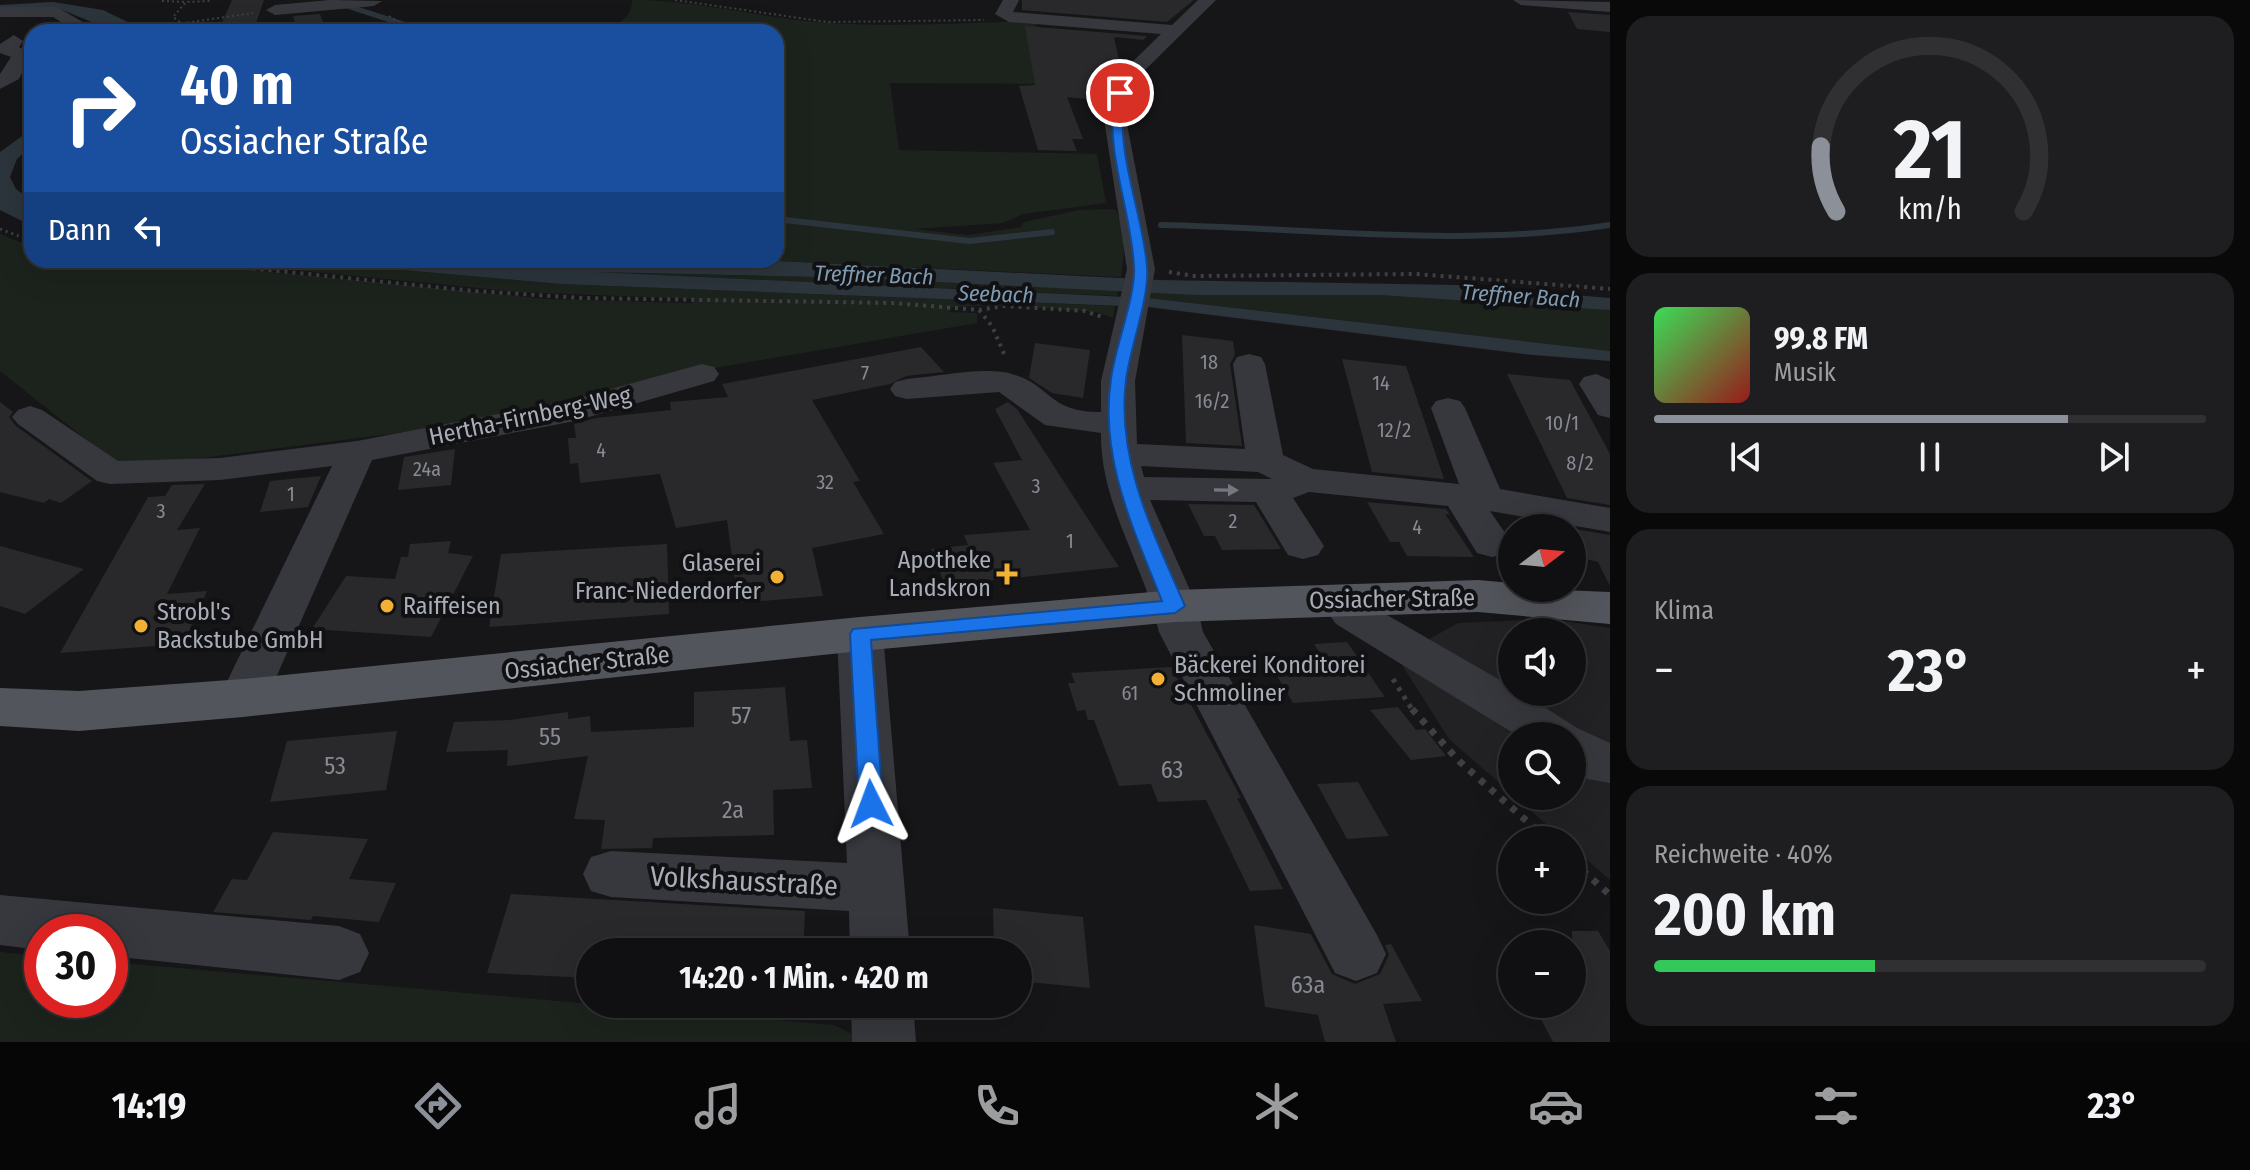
<!DOCTYPE html>
<html lang="de">
<meta charset="utf-8">
<style>
:root{--surface:#101012;--page:#1e1e20;--text:#f1f3f6;--muted:#9c9d9f;--line:#303032;--accent:#8c9099}
body{margin:0;font-family:"Fira Sans Condensed",sans-serif;background:var(--page);color:var(--text);height:100vh;display:flex;flex-direction:column;font-size:30px;white-space:nowrap}
*{box-sizing:border-box;margin:0}
p{font-size:26px;color:var(--muted)}
.icon{flex:none;width:44px;height:44px;fill:none;stroke:currentColor;stroke-width:2;stroke-linecap:round;stroke-linejoin:round}
.map{position:relative;flex:1;overflow:hidden}
.panel{display:flex;flex-direction:column;gap:16px;padding:16px;background:#09090a;width:640px}
.panel>*{flex:none}
.guide{position:absolute;left:24px;top:24px;width:760px;height:244px;border-radius:24px;box-shadow:0 8px 32px #0002,0 0 0 2px var(--line);background:#1a4fa0;color:#fff;overflow:hidden}
.needle{width:52px;rotate:74deg}
.tools{position:absolute;left:1498px;top:514px;display:grid;gap:16px}
.tools a{display:grid;place-items:center;width:88px;height:88px;border-radius:50%;background:var(--surface);box-shadow:0 8px 32px #0002,0 0 0 2px var(--line);font-size:40px}
.speed{position:absolute;left:24px;top:914px;display:flex;gap:16px;font-size:40px;font-weight:700;text-align:center}
.speed>*{display:grid;place-content:center;width:104px;height:104px;border-radius:50%;background:var(--surface);box-shadow:0 8px 32px #0002,0 0 0 2px var(--line);line-height:1}
.speed .limit{border:12px solid #d22;background:#fff;color:#111}
.pin{position:absolute;display:grid;place-items:center;width:68px;height:68px;color:#fff;margin:-34px;border:4px solid #fff;border-radius:50%;box-shadow:0 2px 8px #0007}
.me{position:absolute;width:88px;margin:-44px;rotate:357deg;stroke-linejoin:round;filter:drop-shadow(0 0 6px #0008)}
.turn{display:flex;align-items:center;gap:28px;height:168px;padding:0 24px;font-size:36px}
.turn .icon{width:104px;height:104px;stroke-width:2.5}
.turn b{display:block;font-size:56px;line-height:68px}
.then{display:flex;align-items:center;height:76px;padding:0 24px;background:#0003;gap:16px;font-size:30px}
.big{font-size:60px;font-weight:700;line-height:1.1}
.panel .widget{flex:1;display:flex;flex-direction:column;justify-content:center;gap:12px;min-width:0;padding:0 28px;border-radius:24px;background:var(--page)}
.panel .dial{align-items:center;gap:0}
.dial svg{height:208px;overflow:visible;fill:none;stroke:var(--line);stroke-width:7;stroke-linecap:round;text-anchor:middle}
.dial text{fill:var(--text);stroke:none}
.song{display:flex;align-items:center;gap:24px}
.cover{width:96px;height:96px;border-radius:12px;background:linear-gradient(135deg,hsl(130 70% 55%),hsl(0 70% 35%))}
.played{height:8px;border-radius:4px;background:linear-gradient(90deg,var(--accent) 75%,var(--line) 75%)}
.keys{display:flex;justify-content:space-around;direction:ltr}
.heat{display:flex;justify-content:space-between;align-items:center;font-size:44px;direction:ltr}
.charge{height:12px;border-radius:6px;background:linear-gradient(90deg,#34c759 40%,var(--line) 0)}
.trip{position:absolute;left:576px;top:938px;width:456px;height:80px;border-radius:40px;background:var(--surface);box-shadow:0 8px 32px #0002,0 0 0 2px var(--line);font-weight:700;line-height:80px;text-align:center}
.tabs{display:flex;height:128px;justify-content:space-around;align-items:center;background:#060607;color:var(--muted)}
.tabs .icon{width:56px;height:56px}
.tabs .current{color:var(--accent)}
.tabs b{font-size:36px;color:var(--text)}
main{display:flex;flex:1;min-height:0}
.map>svg:first-child{display:block}
.built{fill:#222225;fill-rule:evenodd}
.green{fill:#1c231d}
.water{fill:#2c353c}
.lines{fill:none;stroke-linecap:round;stroke-linejoin:round}
.stream-far1{stroke:#2c353c;stroke-width:5}
.stream{stroke:#2c353c;stroke-width:6}
.building{fill:#29292c}
.path-far4{stroke:#3d3f44;stroke-width:2;stroke-dasharray:2 3;stroke-linecap:butt}
.path-far3{stroke:#3d3f44;stroke-width:3;stroke-dasharray:2 4;stroke-linecap:butt}
.path-far2{stroke:#3d3f44;stroke-width:4;stroke-dasharray:3 5;stroke-linecap:butt}
.path-far1{stroke:#3d3f44;stroke-width:5;stroke-dasharray:4 6;stroke-linecap:butt}
.path{stroke:#3d3f44;stroke-width:7;stroke-dasharray:6 8;stroke-linecap:butt}
.minor{fill:#37383d;fill-rule:evenodd}
.major{fill:#53555c;fill-rule:evenodd}
.oneway{fill:#757881}
.route{fill:#1a73e8;stroke:#114b97;stroke-width:2}
.poi-dot{fill:#f2b134;stroke:#111113;stroke-width:3}
.labels{text-anchor:middle;dominant-baseline:central;stroke-width:8;stroke-linejoin:round;paint-order:stroke}
.number-label{font-size:20px;fill:#888b94}
.far-water-label{font-size:22px;font-style:italic;fill:#7f9bb3;stroke:#111113}
.street-label{font-size:24px;fill:#a8adb8;stroke:#111113}
.poi-label{font-size:24px;fill:#a8adb8;stroke:#111113;text-anchor:start}
.near-number-label{font-size:24px;fill:#888b94}
.near-street-label{font-size:28px;fill:#a8adb8;stroke:#111113}
</style>
<main>
<div class="map">
<svg width="1610" height="1042" viewBox="0 0 1610 1042">
<rect width="100%" height="100%" fill="#161618"/>
<path class="built" d="M1551,619L1610,628V880L1572,847V840H1564L1514,796H1572V736H1512V794L1449,739L1397,657L1458,623ZM1512,632H1572V692H1512Z"/>
<path class="green" d="M632,0C693,0 754,16 815,22C888,28 962,23 1035,21L1043,44L1039,84L890,83L899,150L1097,154L1106,203L1023,214L1003,223L915,229L968,235L1021,227L1024,222L1079,210L1115,209C1127,231 1124,256 1121,277L759,260H776V32H504C535,32 633,45 632,0Z
M0,234L32,247V260H154L546,299L692,303L695,299L519,292L191,260H290L561,284L1115,306L1113,318L1096,312L1006,305L953,307L949,312L977,313V323L715,368L500,420L122,468L0,371Z
M588,272L858,278L1118,290L1117,296Z
M1149,292L1379,295L1595,308L1610,310V351L1148,298Z
M0,952L42,956V1000H110V962L834,1025L860,1038L859,1042H0Z"/>
<path class="water" d="M53,2L103,10L148,32H116L60,9H0V5Z
M32,129V145L17,159L10,177L16,189L32,201V226L0,210V152Z
M290,260H759L1159,280L1457,285L1610,298V310L1379,295H1196L858,278L595,272L1148,298L1610,351V361L1533,355L1148,307L561,284Z"/>
<g class="lines">
<path class="stream-far1" d="M329,0L403,24L409,32"/>
<path class="stream" d="M776,219L969,241L1052,232
M1161,225C1310,228 1462,248 1610,225"/>
</g>
<path class="building" d="M232,0H264L255,26L219,29Z
M1022,0H1194L1167,22L1022,10Z
M1568,12L1610,15V32L1577,29Z
M320,14L325,27L297,30L293,16Z
M1025,26L1147,36L1143,40L1114,37L1120,65H1102L1096,100L1067,97L1083,139H1072L1077,151L1038,150L1019,86L1035,85Z
M1182,335L1233,341L1235,355L1230,364L1242,446L1186,443Z
M1035,343L1090,350L1083,398L1052,393L1029,378Z
M921,347L944,372L906,376L890,384L812,400L860,481L853,482L884,534L812,548L823,596L738,603L727,520L676,528L660,474L580,483L578,463L570,464L568,438H576L574,424L596,418L671,410L670,402L728,397L722,384Z
M1342,359L1406,366L1444,479L1372,472Z
M1507,374L1570,380L1610,454V505L1567,498Z
M0,402L13,412L9,417L16,426L92,481L61,503L49,499L44,503L0,492Z
M1008,402L1017,409L1119,567L945,585L931,549L968,545L964,535L1030,530L993,463L1022,460L995,409Z
M455,449L451,485L398,490L404,457Z
M321,476L308,507L260,512L270,481Z
M205,484L177,530L200,528L167,594L207,591L183,644L60,653L148,497L165,496L172,485Z
M1367,502L1446,509L1450,515L1445,514L1474,557L1407,556L1399,542H1390Z
M1188,504L1254,505L1281,549L1222,550L1215,536H1204Z
M1574,529L1610,535V586L1598,562L1582,558Z
M451,541L448,553L473,556L431,637L312,629L346,576L395,579L401,557H408L410,544Z
M667,544L669,614L489,627L501,554Z
M0,546L84,569L25,614L0,606Z
M1347,642L1385,697L1293,703L1270,664L1324,660L1314,644Z
M1171,667L1241,798H1237L1283,889L1250,891L1206,800L1158,802L1151,784L1119,786L1094,720H1088L1085,710L1077,711L1068,683H1075L1071,673Z
M785,687L790,741L807,740L812,788L773,790L774,835L653,838L652,848L601,849L605,820L574,819L588,756L507,766L508,750L446,752L454,722L510,720L568,712V719L590,716L591,732L694,727V692Z
M1398,707L1416,730L1425,729L1446,756L1411,760L1370,710Z
M397,731L386,790L270,802L287,741Z
M1358,782L1389,836L1347,839L1317,784Z
M273,832L368,839L349,879L396,883L379,922L313,916L311,920L213,912L232,879L247,880Z
M511,894L805,911L803,952H590V978L487,973Z
M993,908L1083,917L1090,988L1018,981V952H994Z
M1254,925L1311,934L1332,974L1355,984L1380,974L1389,955L1385,945L1391,944L1422,1001L1383,1004L1396,1042H1325L1318,1015L1265,1007Z
M1572,931H1598L1610,951V1042H1553L1533,1004H1572Z"/>
<g class="lines">
<path class="path-far4" d="M675,0L827,22L984,20
M162,1L185,2
M389,16L415,32
M180,22L173,17L186,2L210,1
M369,25L381,26L383,32
M123,32L253,13"/>
<path class="path-far3" d="M0,229L32,241
M174,260L201,263"/>
<path class="path-far2" d="M181,261L474,291L583,298L893,303L979,310L1004,306L1085,311L1102,317
M1169,272L1194,276L1416,274L1610,289
M979,310L992,326L1005,356"/>
<path class="path-far1" d="M1393,679L1413,711"/>
<path class="path" d="M1412,709L1459,761L1548,840
M1572,861L1610,895"/>
<path class="minor" d="M330,0L382,1L374,6L275,15L266,10L275,5Z
M1003,0H1019L1013,12L1172,25L1198,0H1216L1141,74L1130,93L1126,119L1155,269L1135,381L1137,444L1245,449L1233,364L1237,357L1249,354L1261,357L1265,364L1283,455L1313,469L1459,484L1431,408L1436,401L1448,398L1460,401L1465,408L1500,489L1610,508V532L1490,511L1512,543L1507,553L1492,557L1477,553L1448,506L1309,492L1293,498L1324,546L1318,555L1303,559L1288,555L1256,502L1150,500L1197,606L1203,632L1377,935L1386,954L1377,973L1356,981L1335,973L1159,632C1144,564 1100,504 1101,433L1045,425L999,392L907,399L895,396L890,389L895,382L907,379C936,377 986,366 1012,374C1052,385 1047,412 1101,412V381L1127,269L1104,119L1110,93L1123,71L1161,34L1009,22L995,14ZM1141,466L1258,472L1272,479L1144,477Z
M1513,0L1610,2V12L1521,5Z
M0,7H57L86,24L79,32H60L66,25L53,17H0Z
M14,35L23,41L19,47L31,54L19,79L0,89V74L11,57L0,53V44Z
M702,364L714,367L719,374L714,381L575,421L372,460L267,698L260,710L243,715L226,710L219,698L332,466L220,480L110,484L97,481L18,424L12,417L18,410L30,406L42,410L118,461L220,458L357,441L571,400Z
M1596,374L1610,380V418L1598,415L1579,384L1584,377Z
M1340,585L1355,589L1368,604L1512,687V692H1521L1577,728L1610,743V783L1588,779L1572,769V736H1518L1336,624L1318,599L1325,589Z
M860,619L876,623L883,634L910,952H850L849,911L611,897L591,891L583,874L591,857L611,851L847,863L837,634L844,623Z
M0,895L339,926L360,934L369,953L360,972L339,980L110,956V932H42V950L0,945Z
M851,1004H913L916,1042H852Z"/>
<path class="major" d="M1478,580L1512,583V588L1610,592V624L1478,612L1175,622L860,651L243,717L79,731L0,726V688L79,691L243,679L860,617L1175,590Z"/>
</g>
<defs><path id="oneway-solid" d="M-6-.8H1V-3.2L6.5 0L1 3.2V.8H-6Z" transform="scale(2)"/></defs>
<use class="oneway" href="#oneway-solid" transform="translate(1226 490) rotate(1)"/>
<path class="route" d="M1120,90L1125,93C1114,151 1142,209 1147,266C1150,297 1130,347 1126,380C1116,461 1154,534 1185,606L1175,613L871,640L883,804L880,811H863L859,804L850,634L853,629L1162,601C1134,530 1099,458 1111,379C1115,347 1136,296 1134,266C1131,209 1104,150 1115,93Z"/>
<g class="poi-dot">
<path d="M1003 562h8v8h8v8h-8v8h-8v-8h-8v-8h8z"/>
<circle cx="777" cy="577" r="8"/>
<circle cx="387" cy="606" r="8"/>
<circle cx="141" cy="626" r="8"/>
<circle cx="1158" cy="679" r="8"/>
</g>
<g class="labels">
<g class="number-label">
<text x="1209" y="362">18</text>
<text x="865" y="373">7</text>
<text x="1381" y="383">14</text>
<text x="1212" y="401">16/2</text>
<text x="1562" y="423">10/1</text>
<text x="1394" y="430">12/2</text>
<text x="601" y="450">4</text>
<text x="1580" y="463">8/2</text>
<text x="427" y="469">24a</text>
<text x="825" y="482">32</text>
<text x="1036" y="486">3</text>
<text x="291" y="494">1</text>
<text x="161" y="511">3</text>
<text x="1233" y="521">2</text>
<text x="1417" y="527">4</text>
<text x="1070" y="541">1</text>
<text x="1130" y="693">61</text>
</g>
<g class="far-water-label">
<text transform="translate(874 275) rotate(2)">Treffner Bach</text>
<text transform="translate(996 294) rotate(2)">Seebach</text>
<text transform="translate(1521 296) rotate(4)">Treffner Bach</text>
</g>
<g class="street-label">
<text transform="translate(530 416) rotate(-12)">Hertha-Firnberg-Weg</text>
<text transform="translate(1392 599) rotate(-1)">Ossiacher Straße</text>
<text transform="translate(587 663) rotate(-6)">Ossiacher Straße</text>
</g>
<g class="poi-label">
<text x="991" y="560" text-anchor="end">Apotheke<tspan x="991" dy="28">Landskron</tspan></text>
<text x="761" y="563" text-anchor="end">Glaserei<tspan x="761" dy="28">Franc-Niederdorfer</tspan></text>
<text x="403" y="606">Raiffeisen</text>
<text x="157" y="612">Strobl's<tspan x="157" dy="28">Backstube GmbH</tspan></text>
<text x="1174" y="665">Bäckerei Konditorei<tspan x="1174" dy="28">Schmoliner</tspan></text>
</g>
<g class="near-number-label">
<text x="741" y="716">57</text>
<text x="550" y="737">55</text>
<text x="335" y="766">53</text>
<text x="1172" y="770">63</text>
<text x="733" y="810">2a</text>
<text x="1308" y="985">63a</text>
</g>
<g class="near-street-label">
<text transform="translate(744 881) rotate(3)">Volkshausstraße</text>
</g>
</g>
</svg>
<div class="tools">
<a><svg class="needle" viewBox="-14 -14 28 28"><path d="M0-13l5 13h-10z" fill="#e53935"/><path d="M0 13l5-13h-10z" fill="#9c9d9f"/></svg></a>
<a><svg class="icon" aria-label="sound" viewBox="0 0 24 24"><path d="M4 9h4l5-4v14l-5-4H4zM17 9q2 3 0 6"/></svg></a>
<a><svg class="icon" aria-label="search" viewBox="0 0 24 24"><circle cx="10" cy="10" r="6"/><path d="M15 15l6 6"/></svg></a>
<a>+</a>
<a>−</a>
</div>
<div class="speed"><div class="limit">30</div></div>
<div class="pin" style="left:1120px;top:93px;background:#d93025"><svg class="icon" aria-label="arrive" viewBox="0 0 24 24"><path d="M6 21V4h12l-3 4 3 4H6"/></svg></div>
<svg class="me" style="left:871px;top:804px" viewBox="-20 -20 40 40"><path d="M0-17L14 15 0 8-14 15z" fill="#1a73e8" stroke="#fff" stroke-width="4"/></svg>
<div class="trip">14:20 · 1 Min. · 420 m</div>
<div class="guide">
<div class="turn"><svg class="icon" aria-label="right" viewBox="0 0 24 24"><path d="M7 20v-9h11M14 6l5 5-5 5"/></svg><div><b>40 m</b>Ossiacher Straße</div></div>
<div class="then">Dann<svg class="icon" aria-label="left" viewBox="0 0 24 24"><path d="M17 20v-9H6M10 6l-5 5 5 5"/></svg></div>
</div>
</div>
<section class="panel">
<div class="widget dial"><svg viewBox="0 0 100 80">
<path d="M14 69A42 42 0 1 1 86 69"/>
<path d="M14 69A42 42 0 0 1 8 44" stroke="#8c9099"/>
<text x="50" y="56" font-size="32" font-weight="700">21</text>
<text x="50" y="72" font-size="11">km/h</text>
</svg></div>
<div class="widget">
<div class="song"><i class="cover"></i><div><b>99.8 FM</b><p>Musik</p></div></div>
<div class="played"></div>
<div class="keys"><svg class="icon" aria-label="previous" viewBox="0 0 24 24"><path d="M18 5L8 12l10 7zM5 5v14"/></svg><svg class="icon" aria-label="pause" viewBox="0 0 24 24"><path d="M8 5v14M16 5v14"/></svg><svg class="icon" aria-label="next" viewBox="0 0 24 24"><path d="M6 5l10 7-10 7zM19 5v14"/></svg></div>
</div>
<div class="widget"><p>Klima</p>
<div class="heat"><a>−</a><b class="big">23°</b><a>+</a></div>
</div>
<div class="widget"><p>Reichweite · 40%</p><b class="big">200 km</b><div class="charge"></div></div>
</section>
</main>
<nav class="tabs">
<b>14:19</b>
<svg class="icon current" aria-label="directions" viewBox="0 0 24 24"><path d="M12 3l9 9-9 9-9-9zM9 14v-3h6M13 9l2 2-2 2"/></svg>
<svg class="icon" aria-label="music" viewBox="0 0 24 24"><path d="M9 18V5l10-2v13"/><circle cx="6" cy="18" r="3"/><circle cx="16" cy="16" r="3"/></svg>
<svg class="icon" aria-label="phone" viewBox="0 0 24 24"><path d="M5 4h4l2 5-3 2q2 4 5 5l2-3 5 2v4C11 20 4 13 5 4z"/></svg>
<svg class="icon" aria-label="climate" viewBox="0 0 24 24"><path d="M12 3v18M4 7l16 10M4 17L20 7"/></svg>
<svg class="icon" aria-label="car" viewBox="0 0 24 24"><path d="M5 17H2v-5l4-1 3-4h7l3 4 3 1v5h-3M9 17h6M6 11h13"/><circle cx="7" cy="17" r="2"/><circle cx="17" cy="17" r="2"/></svg>
<svg class="icon" aria-label="filters" viewBox="0 0 24 24"><path d="M4 7h16M4 17h16"/><circle cx="9" cy="7" r="2"/><circle cx="15" cy="17" r="2"/></svg>
<b>23°</b>
</nav>
